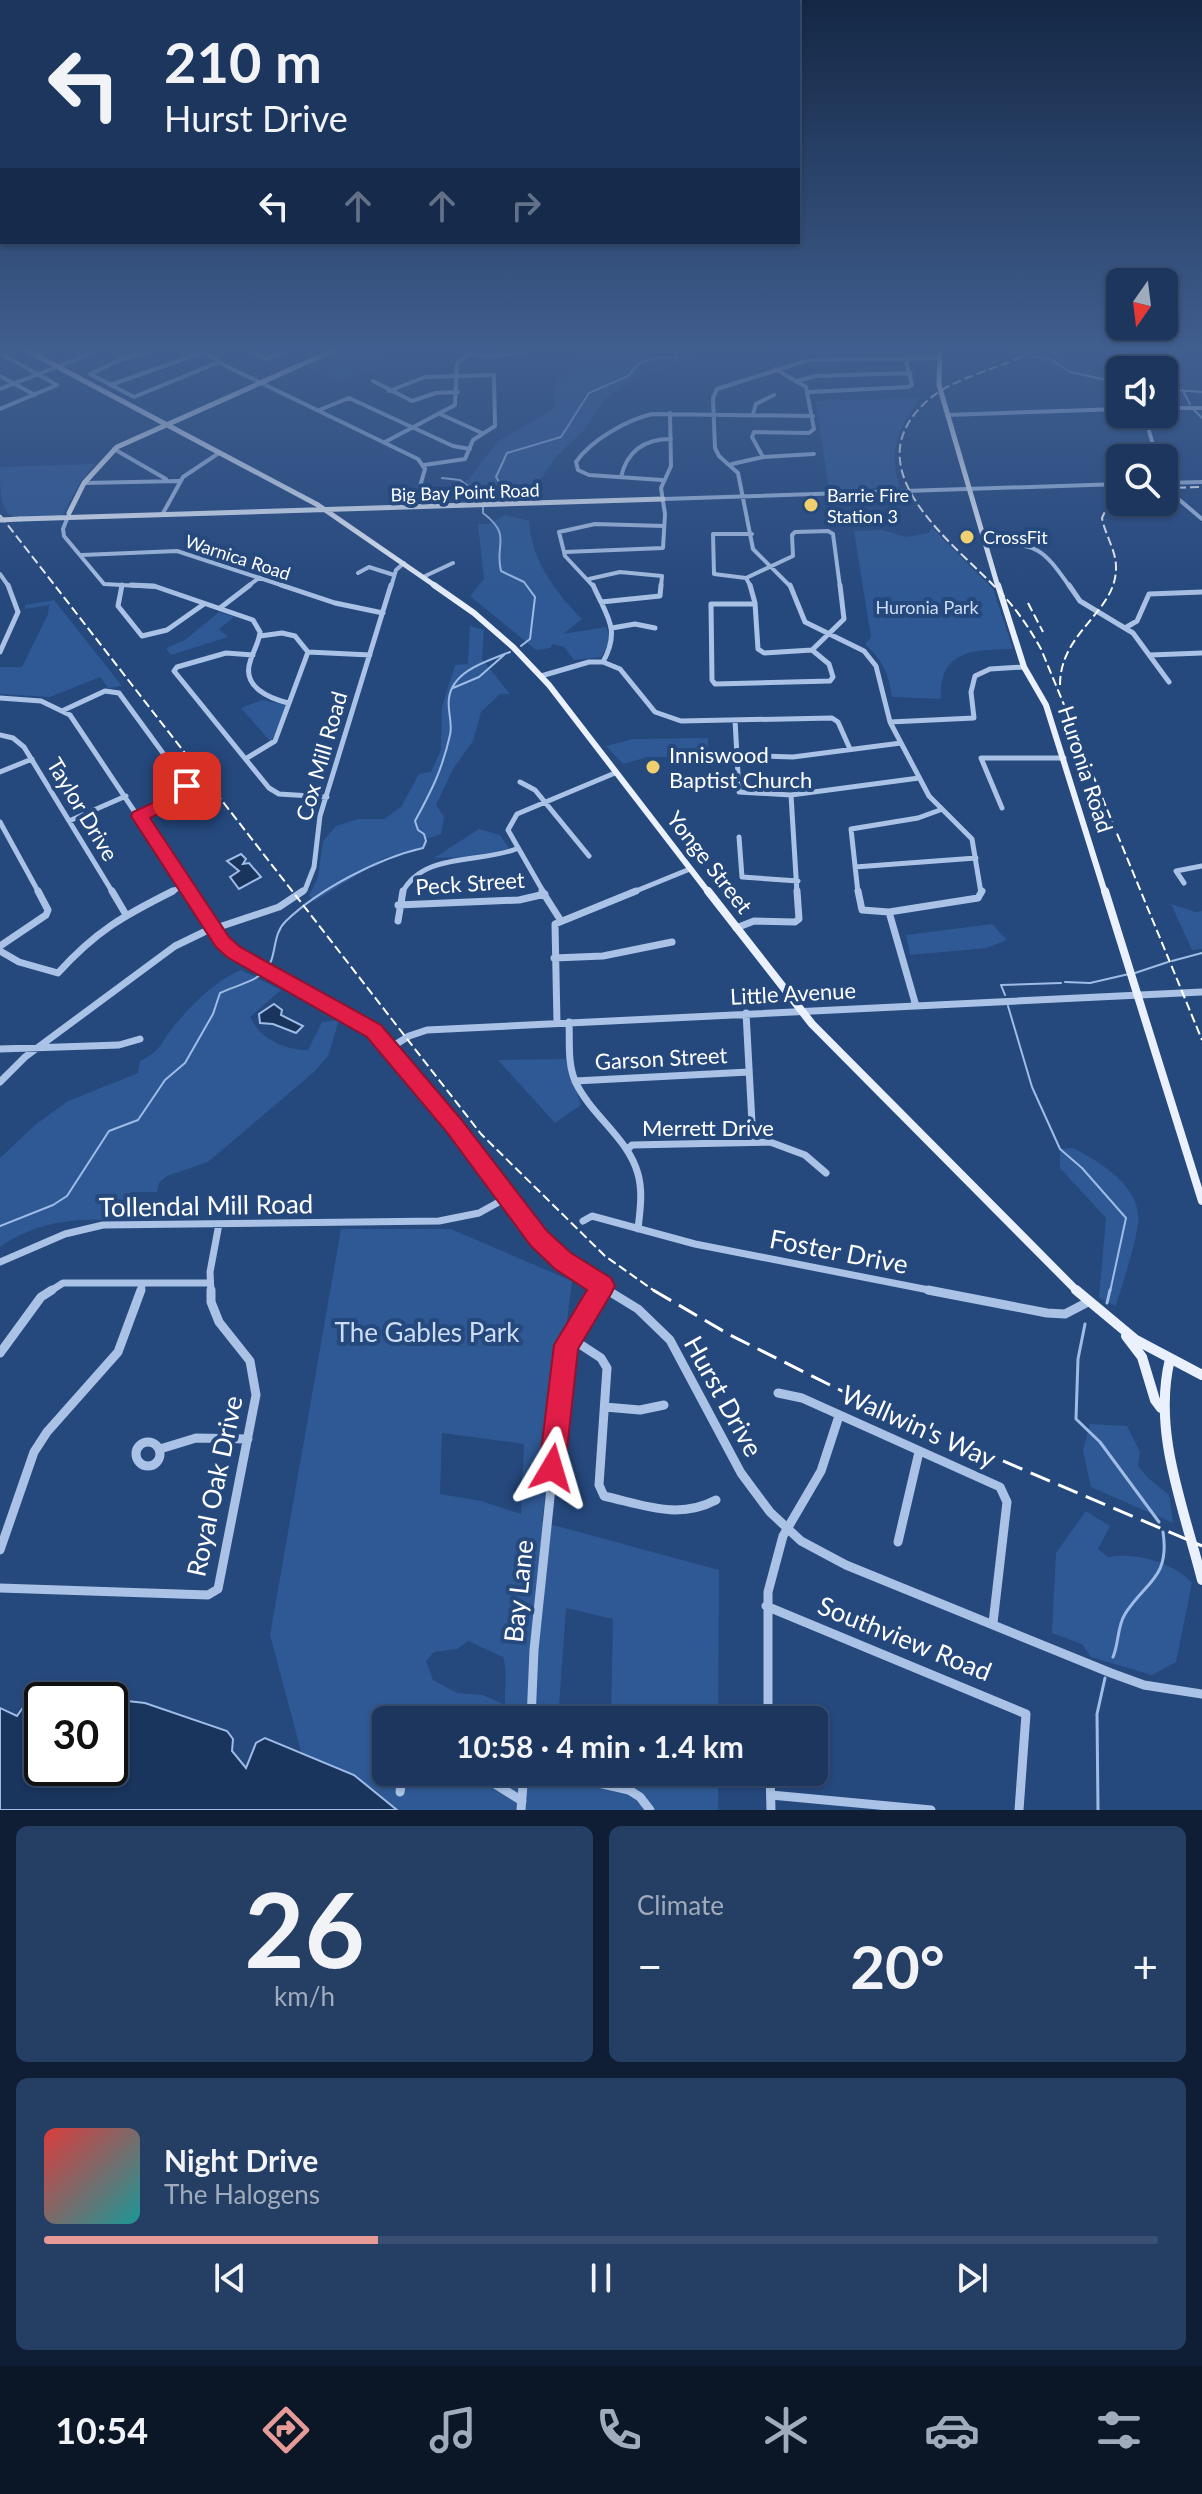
<!DOCTYPE html>
<meta charset="utf-8">
<style>
:root{--surface:#1c365e;--page:#253e64;--text:#f1f3f6;--muted:#a0abbc;--line:#3a5073;--accent:#e69b98}
body{margin:0;font-family:Lato,sans-serif;background:var(--page);color:var(--text);height:100vh;display:flex;flex-direction:column;font-size:30px;white-space:nowrap}
*{box-sizing:border-box;margin:0}
p{font-size:26px;color:var(--muted)}
.icon{flex:none;width:44px;height:44px;fill:none;stroke:currentColor;stroke-width:2;stroke-linecap:round;stroke-linejoin:round}
.map{position:relative;height:1810px;overflow:hidden}
.sheet{display:flex;flex-direction:column;gap:16px;padding:16px;background:#0f1e34;flex:1}
.sheet>*{flex:none}
.hud{position:absolute;left:0px;top:0px;width:800px;height:244px;box-shadow:0 2px 6px #0004,0 0 0 2px var(--line);background:#1c365e;color:var(--text);overflow:hidden}
.needle{width:52px;rotate:194deg}
.tools{position:absolute;left:1106px;top:268px;display:grid;gap:16px}
.tools a{display:grid;place-items:center;width:72px;height:72px;border-radius:12px;background:var(--surface);box-shadow:0 2px 6px #0004,0 0 0 2px var(--line);font-size:40px}
.speed{position:absolute;left:24px;top:1682px;display:flex;gap:16px;font-size:40px;font-weight:700;text-align:center}
.speed>*{display:grid;place-content:center;width:104px;height:104px;border-radius:50%;background:var(--surface);box-shadow:0 2px 6px #0004,0 0 0 2px var(--line);line-height:1}
.speed .limit{border:4px solid #111;border-radius:12px;background:#fff;color:#111}
.pin{position:absolute;display:grid;place-items:center;width:68px;height:68px;color:#fff;margin:-34px;border-radius:16px;box-shadow:0 4px 12px #0006}
.me{position:absolute;width:88px;margin:-44px;rotate:7deg;stroke-linejoin:round;filter:drop-shadow(0 0 6px #0008)}
.turn{display:flex;align-items:center;gap:28px;height:168px;padding:0 32px;font-size:36px}
.turn .icon{width:104px;height:104px;stroke-width:2.5}
.turn b{display:block;font-size:56px;line-height:68px}
.lanes{display:flex;align-items:center;height:76px;padding:0 32px;background:#0003;justify-content:center;gap:40px;direction:ltr}
.lanes .off{opacity:.35}
.big{font-size:60px;font-weight:700;line-height:1.1}
.sheet .tile{flex:1;display:flex;flex-direction:column;justify-content:center;gap:12px;min-width:0;padding:0 28px;border-radius:12px;background:var(--page)}
.sheet .dial{align-items:center;gap:0}
.dial b{font-size:104px;line-height:1}
.song{display:flex;align-items:center;gap:24px}
.cover{width:96px;height:96px;border-radius:12px;background:linear-gradient(135deg,hsl(0 70% 55%),hsl(180 70% 35%))}
.played{height:8px;border-radius:4px;background:linear-gradient(90deg,var(--accent) 30%,var(--line) 30%)}
.keys{display:flex;justify-content:space-around;direction:ltr}
.heat{display:flex;justify-content:space-between;align-items:center;font-size:44px;direction:ltr}
.sheet .tiles{flex:1;display:grid;gap:16px;grid-template-columns:1fr 1fr}
.tile:last-child{grid-column:span 2}
.trip{position:absolute;left:372px;top:1706px;width:456px;height:80px;border-radius:12px;background:var(--surface);box-shadow:0 2px 6px #0004,0 0 0 2px var(--line);font-weight:700;line-height:80px;text-align:center}
.dock{display:flex;height:128px;justify-content:space-around;align-items:center;background:#0b1626;color:var(--muted)}
.dock .icon{width:56px;height:56px}
.dock .current{color:var(--accent)}
.dock b{font-size:36px;color:var(--text)}
.map>svg:first-child{display:block}
.green{fill:#2f5994;fill-rule:evenodd}
.water{fill:#19345d;stroke:#9ebce6;stroke-width:2}
.lines{fill:none;stroke-linecap:round;stroke-linejoin:round}
.stream-far1{stroke:#9ebce6;stroke-width:2}
.stream{stroke:#9ebce6;stroke-width:3}
.minor-far3{stroke:#aac2e5;stroke-width:4}
.minor-far2{stroke:#aac2e5;stroke-width:5}
.minor-far1{stroke:#aac2e5;stroke-width:7}
.minor{stroke:#aac2e5;stroke-width:9}
.major-far3{stroke:#eaf1fd;stroke-width:5}
.major-far2{stroke:#eaf1fd;stroke-width:6}
.major-far1{stroke:#eaf1fd;stroke-width:8}
.major{stroke:#eaf1fd;stroke-width:10}
.rail-far1{stroke:#fff;stroke-width:2;stroke-dasharray:9 4;stroke-linecap:butt}
.rail{stroke:#fff;stroke-width:3;stroke-dasharray:21 9;stroke-linecap:butt}
.major-bridge{stroke:#eaf1fd;stroke-width:5}
.route{fill:#e11d48;stroke:#92132f;stroke-width:2}
.poi-dot{fill:#efcf6e;stroke:#25487d;stroke-width:3}
.labels{text-anchor:middle;dominant-baseline:central;stroke-width:8;stroke-linejoin:round;paint-order:stroke}
.far-street-label{font-size:18px;fill:#fff;stroke:#25487d}
.far-poi-label{font-size:18px;fill:#fff;stroke:#25487d;text-anchor:start}
.far-park-label{font-size:18px;fill:#cdddf4;stroke:#25487d}
.poi-label{font-size:22px;fill:#fff;stroke:#25487d;text-anchor:start}
.street-label{font-size:22px;fill:#fff;stroke:#25487d}
.near-street-label{font-size:26px;fill:#fff;stroke:#25487d}
.near-park-label{font-size:26px;fill:#cdddf4;stroke:#25487d}
</style>
<div class="map">
<svg width="1202" height="1810" viewBox="0 0 1202 1810">
<rect width="100%" height="100%" fill="#25487d"/>
<path class="green" d="M337,351H391L377,370L365,371L340,382L305,366Z
M580,351H708L639,377L607,397L583,431L556,457L532,492L512,499L452,500L457,487L468,480L498,441L554,409V383L568,374L574,360L571,357Z
M983,351H1047L1120,382L1070,372L1057,365Z
M921,398C898,427 887,451 900,487L829,491L816,401Z
M95,464L80,482L63,515C8,518 0,529 0,467Z
M505,515L529,521C531,559 555,592 582,619L563,634L606,627L611,639L601,657L574,660L564,647L553,644L550,648L536,650L470,596L484,579L478,524H489Z
M932,528L993,589L1013,649C974,650 939,649 941,699L892,697C889,673 882,660 865,644L871,637L854,531L883,530L906,537L929,533Z
M54,600L122,686L108,688L100,677L50,697L0,694V667H22L48,614L49,605L25,609V605Z
M219,612L234,617L219,629L228,637L171,655L166,648L185,640Z
M470,626L484,630L482,659L510,694H500L481,712L473,741L453,769L436,805L444,817L441,834L426,839L423,848L384,858L315,901L309,896L318,877L323,841L336,826L358,819H384L401,807L419,774L431,772L441,750L442,707L455,665L468,664Z
M262,700L286,705L271,742L241,708Z
M708,738V757H648L623,764L606,746L633,739Z
M479,829L500,835L509,848L488,856L434,858Z
M1171,904L1196,912L1202,911V949L1192,950Z
M992,924L1007,940L987,948L910,955L906,935Z
M241,970L281,990L250,1017C260,1039 285,1050 308,1050L322,1022L339,1020L328,1056L314,1072L208,1162L167,1176L159,1183L157,1192H131L108,1220C69,1218 32,1224 0,1247V1158L35,1125L68,1101L138,1073L140,1061C165,1048 158,1045 174,1026C192,1004 215,981 241,970Z
M565,1059L581,1105L555,1123L498,1060Z
M1073,1148C1098,1161 1134,1182 1138,1213C1141,1232 1121,1286 1116,1306L1099,1298L1106,1218L1060,1168V1149Z
M341,1229H451L572,1281L542,1522L719,1570L718,1720H611L613,1619L566,1608L558,1720H386V1772H718V1810H397L354,1775L302,1755L270,1635ZM442,1433L524,1444L521,1514L481,1501L440,1494ZM468,1641L503,1657C508,1671 504,1689 505,1705L483,1695L457,1693L433,1680L426,1661L434,1652L457,1649Z
M1090,1424L1127,1426L1140,1452L1138,1466L1148,1478L1169,1495L1173,1523L1091,1487L1083,1450Z
M1086,1511L1110,1526L1098,1549L1108,1557C1134,1552 1174,1562 1192,1583L1176,1662L1152,1675L1091,1657L1082,1644L1052,1633L1056,1553Z"/>
<path class="water" d="M241,854L246,859L243,864L249,863L261,877L239,889L230,877L239,871L227,861Z
M274,1004L282,1010L281,1015L303,1026L296,1033L273,1024L260,1023L259,1014Z
M109,1699L145,1703L227,1731L233,1739L232,1751L246,1768L256,1743L265,1738L354,1775L397,1810H0V1708L17,1716L24,1706L42,1709V1768H110Z"/>
<g class="lines">
<path class="stream-far1" d="M1011,351L1027,354
M1029,355L1052,360L1070,372L1120,383
M1164,389L1202,392
M1183,391L1190,404
M1192,408L1202,418
M442,478L460,480L482,497
M484,497L500,490L501,485L496,477L507,453L561,437L589,393L628,376L639,363L660,357L677,358V351
M483,498V513C513,536 494,544 501,571L524,582L535,597L530,639L521,646
M453,688L479,677L504,655
M1172,961L1202,953
M1135,973L1168,962
M1065,982L1090,983L1129,974
M1005,995L1001,985L1061,983
M1008,1006L1032,1087L1060,1149L1082,1168L1126,1218L1110,1292
M0,1226L53,1205L67,1196L109,1131L138,1120L165,1080L185,1063L213,1014L220,993C234,986 253,983 265,971C278,957 271,935 286,921C319,889 379,858 423,848L426,841L424,834L418,830L415,821C432,790 442,770 450,735C453,723 447,711 449,698C453,670 488,661 510,652"/>
<path class="stream" d="M1107,1303L1110,1290
M1085,1324L1078,1359L1076,1419L1100,1442L1159,1522
M1113,1657C1119,1643 1117,1627 1125,1614C1146,1581 1170,1578 1163,1532
M1098,1810L1097,1714L1105,1678"/>
<path class="minor-far3" d="M46,351H51
M152,351L122,359L90,374L134,397L219,362
M204,351L226,366L418,459L425,469L414,507
M248,351L266,359L286,351
M461,351L487,357L531,351
M1123,351L1124,370
M0,353L57,385L0,409
M0,376L35,395
M373,381L412,401L436,393L458,392
M797,381L816,376L911,373
M110,385L204,352
M0,389L98,351
M389,391L425,377L494,375L495,426L473,440L465,459L424,465
M809,392L908,387L912,385L905,357
M1164,408H1202
M319,410L349,398L453,446L470,449
M440,414L482,433
M753,414L756,404L774,395
M1144,414L1157,458
M947,415L1120,409
M385,442L455,405L457,363L468,354
M114,449L166,479
M763,457L752,437L754,432L809,433L814,429L806,387L775,369
M732,464L763,457L814,454
M1164,474L1176,497L1202,519
M621,477C627,451 645,439 671,439
M662,480L589,475L578,470L576,462C591,440 627,420 652,414L813,416
M84,483L179,481
M1164,483L1202,482
M663,499L1120,484
M69,514L63,529L64,536L104,584L157,587
M162,515L183,477L219,453
M984,542C1038,546 1039,543 1070,587
M565,552L663,548L665,514L661,488L671,466L670,413
M82,555L177,551L287,587
M358,573L369,567L394,575
M0,574L9,587
M423,577L453,563
M746,578L751,587
M746,578L714,574L713,534H752
M746,578L793,556L792,535L795,532L828,531L833,534L840,587
M589,579L620,572L662,576L661,587
M247,587L260,577
M391,587L396,570L404,563
M594,587L565,556L559,532L595,524L664,526
M791,587L753,549L738,473L719,456L715,448L713,398L717,389L809,360L939,358"/>
<path class="minor-far2" d="M122,585L118,606L142,636L167,630L204,604
M131,585L154,586L253,620L260,632C259,643 253,651 250,662C242,687 269,698 288,703
M281,585L335,603L383,613
M593,585C607,617 621,629 603,662
M750,585L755,603L758,649L764,653L812,650L844,619L840,585
M790,585L805,622L864,651L876,666L890,722L929,796L972,839L981,893
M1069,585L1080,601L1133,633L1169,682
M601,602L660,596L661,585
M754,604H711L712,680L715,684L830,681L833,677L829,664L812,650
M220,608L250,585
M612,628L635,624L655,628
M1125,628L1137,621L1149,594L1202,592
M260,636L282,633L295,636L308,652
M0,652L18,612L8,585
M308,652L370,655
M253,655L226,653L177,667L174,671L269,788L279,794L327,797
M1150,655L1202,653
M541,676L589,662H603L620,669L655,712L681,721L832,718L838,722L850,749
M0,698L41,701L70,715L189,893
M64,710L105,691L119,693L187,786L182,797L139,816
M735,720L739,792L791,795L919,778
M890,722L974,718L971,692L975,676L990,669L1024,667
M0,735L13,738L24,747L113,893
M736,755L793,757L901,743
M247,758L275,741L308,652
M0,772L32,759
M520,782L535,790L589,856
M791,795L797,893
M1002,808L981,758H1064
M69,821L126,796
M0,822L39,893
M739,837L742,877L798,881
M855,867L976,858
M1184,883L1176,871L1202,866
M169,893L185,885
M300,893L305,890L314,867L320,816L391,585
M402,893C423,852 477,864 516,849
M544,893L508,830L517,814L615,773
M631,893L690,869
M858,893L851,829L918,818L940,810"/>
<path class="minor-far1" d="M112,891L125,913
M188,891L222,942L234,952L364,1025L386,1043L544,1244L568,1265L611,1292
M542,891L561,921
M858,891L862,910L889,912L978,898L982,891
M398,905L519,900L545,894
M889,912L916,1006
M398,921L403,891
M736,928L754,921L795,922L799,919L797,891
M0,946L46,915L48,910L38,891
M0,951L19,962L58,973C96,931 123,916 173,891
M554,958L603,956L672,942
M746,1013L753,1141
M569,1022C570,1042 567,1064 576,1083C592,1116 628,1138 638,1174C643,1192 640,1211 638,1229
M557,1023L555,924L636,891
M390,1048L409,1036L427,1030L1202,992
M0,1049L119,1045L140,1039
M575,1081L749,1072
M0,1082L25,1057L175,946L204,932L279,907L303,891
M629,1148L632,1145L770,1142L805,1155L826,1173
M583,1221L592,1216L695,1244L939,1292
M0,1262L65,1234L103,1225L439,1221L479,1213L508,1197
M49,1292L63,1283H209
M140,1292L143,1283
M211,1292L210,1272L219,1224
M599,1292L603,1286"/>
<path class="minor" d="M607,1290L638,1309L670,1340L741,1473L770,1512L801,1541L846,1565L1111,1673L1144,1685L1202,1694
M928,1290L1047,1313L1065,1314L1088,1302
M569,1337L601,1358L607,1368L599,1485L604,1496C644,1505 678,1520 716,1500
M0,1353L41,1297L52,1290
M778,1393L802,1398L1000,1487L1007,1502L993,1623
M605,1407L640,1410L664,1405
M136 1454a12 12 0 1 1 24 0a12 12 0 1 1-24 0Z
M160,1449L196,1438L248,1439
M898,1542L919,1452
M0,1550L34,1452L47,1432L118,1352L141,1290
M0,1588L208,1595L218,1589L256,1395L250,1361L219,1322L211,1302V1290
M766,1606L1026,1714L1019,1810
M531,1720L534,1650L566,1345L601,1290
M768,1720V1592L783,1536L821,1471L839,1416
M476,1772L522,1801
M550,1772L629,1790L640,1797L650,1810
M770,1772L771,1810
M400,1792L403,1772
M771,1795L931,1810
M521,1810L524,1772"/>
<path class="major-far3" d="M28,351L318,505L437,587
M940,351L939,385L998,587
M69,513L84,483L117,447L332,351
M20,519L663,499"/>
<path class="major-far2" d="M434,585L474,613L513,647L549,685L709,893
M998,585L1024,667L1046,705L1105,893"/>
<path class="major-far1" d="M708,891L812,1024L1078,1292
M1105,891L1202,1201"/>
<path class="major" d="M1076,1290L1136,1340L1202,1375
M1126,1336L1142,1357L1155,1400L1161,1408
M1170,1359C1152,1432 1184,1508 1202,1580"/>
<path class="rail-far1" d="M1033,351C1000,370 956,375 927,401C850,470 955,544 1002,594C1017,610 1030,629 1041,649L1202,1040
M1164,488L1202,487
M0,515L481,1134L605,1256L656,1292
M1028,603L1043,632
M1060,685C1060,631 1117,612 1116,567C1116,550 1105,535 1102,518L1108,505L1120,496"/>
<path class="rail" d="M653,1290L730,1335L858,1399L1202,1546"/>
<path class="major-bridge" d="M0,520L20,519"/>
</g>
<linearGradient id="sky" x2="0" y2="1"><stop stop-color="#142845"/><stop offset="0.58" stop-color="#405e8f"/><stop offset="1" stop-color="#405e8f" stop-opacity="0"/></linearGradient>
<rect width="1202" height="605" fill="url(#sky)"/>
<path class="route" d="M187,780L195,786L191,798L150,818L229,937L240,947L381,1025L460,1118L547,1231L571,1253L611,1278L615,1286L611,1294L578,1349L565,1468L561,1477L552,1481L543,1477L539,1468L554,1345L587,1290L555,1269L531,1246L446,1131L367,1037L227,957L216,947L131,816L133,812L173,794L181,782Z"/>
<g class="poi-dot">
<circle cx="811" cy="505" r="8"/>
<circle cx="967" cy="537" r="8"/>
<circle cx="653" cy="767" r="8"/>
</g>
<g class="labels">
<g class="far-street-label">
<text transform="translate(465 492) rotate(-2)">Big Bay Point Road</text>
<text transform="translate(238 557) rotate(18)">Warnica Road</text>
</g>
<g class="far-poi-label">
<text x="827" y="495">Barrie Fire<tspan x="827" dy="21">Station 3</tspan></text>
<text x="983" y="537">CrossFit</text>
</g>
<g class="far-park-label">
<text x="927" y="607">Huronia Park</text>
</g>
<g class="poi-label">
<text x="669" y="754">Inniswood<tspan x="669" dy="25">Baptist Church</tspan></text>
</g>
<g class="street-label">
<text transform="translate(321 756) rotate(-74)">Cox Mill Road</text>
<text transform="translate(1086 769) rotate(72)">Huronia Road</text>
<text transform="translate(83 809) rotate(59)">Taylor Drive</text>
<text transform="translate(710 862) rotate(52)">Yonge Street</text>
<text transform="translate(470 883) rotate(-4)">Peck Street</text>
<text transform="translate(793 993) rotate(-3)">Little Avenue</text>
<text transform="translate(661 1058) rotate(-3)">Garson Street</text>
<text x="708" y="1127">Merrett Drive</text>
</g>
<g class="near-street-label">
<text transform="translate(206 1205) rotate(-1)">Tollendal Mill Road</text>
<text transform="translate(839 1251) rotate(11)">Foster Drive</text>
<text transform="translate(724 1396) rotate(61)">Hurst Drive</text>
<text transform="translate(919 1426) rotate(24)">Wallwin's Way</text>
<text transform="translate(214 1486) rotate(-78)">Royal Oak Drive</text>
<text transform="translate(518 1591) rotate(-84)">Bay Lane</text>
<text transform="translate(905 1638) rotate(22)">Southview Road</text>
</g>
<g class="near-park-label">
<text x="427" y="1332">The Gables Park</text>
</g>
</g>
</svg>
<div class="tools">
<a><svg class="needle" viewBox="-14 -14 28 28"><path d="M0-13l5 13h-10z" fill="#e53935"/><path d="M0 13l5-13h-10z" fill="#a0abbc"/></svg></a>
<a><svg class="icon" aria-label="sound" viewBox="0 0 24 24"><path d="M4 9h4l5-4v14l-5-4H4zM17 9q2 3 0 6"/></svg></a>
<a><svg class="icon" aria-label="search" viewBox="0 0 24 24"><circle cx="10" cy="10" r="6"/><path d="M15 15l6 6"/></svg></a>
</div>
<div class="speed"><div class="limit">30</div></div>
<div class="pin" style="left:187px;top:786px;background:#d93025"><svg class="icon" aria-label="arrive" viewBox="0 0 24 24"><path d="M6 21V4h12l-3 4 3 4H6"/></svg></div>
<svg class="me" style="left:552px;top:1468px" viewBox="-20 -20 40 40"><path d="M0-17L14 15 0 8-14 15z" fill="#e11d48" stroke="#fff" stroke-width="4"/></svg>
<div class="trip">10:58 · 4 min · 1.4 km</div>
<div class="hud">
<div class="turn"><svg class="icon" aria-label="left" viewBox="0 0 24 24"><path d="M17 20v-9H6M10 6l-5 5 5 5"/></svg><div><b>210 m</b>Hurst Drive</div></div>
<div class="lanes"><svg class="icon" aria-label="left" viewBox="0 0 24 24"><path d="M17 20v-9H6M10 6l-5 5 5 5"/></svg><svg class="icon off" aria-label="ahead" viewBox="0 0 24 24"><path d="M12 20V5M6 11l6-6 6 6"/></svg><svg class="icon off" aria-label="ahead" viewBox="0 0 24 24"><path d="M12 20V5M6 11l6-6 6 6"/></svg><svg class="icon off" aria-label="right" viewBox="0 0 24 24"><path d="M7 20v-9h11M14 6l5 5-5 5"/></svg></div>
</div>
</div>
<section class="sheet">
<div class="tiles">
<div class="tile dial"><b>26</b><p>km/h</p></div>
<div class="tile"><p>Climate</p>
<div class="heat"><a>−</a><b class="big">20°</b><a>+</a></div>
</div>
<div class="tile">
<div class="song"><i class="cover"></i><div><b>Night Drive</b><p>The Halogens</p></div></div>
<div class="played"></div>
<div class="keys"><svg class="icon" aria-label="previous" viewBox="0 0 24 24"><path d="M18 5L8 12l10 7zM5 5v14"/></svg><svg class="icon" aria-label="pause" viewBox="0 0 24 24"><path d="M8 5v14M16 5v14"/></svg><svg class="icon" aria-label="next" viewBox="0 0 24 24"><path d="M6 5l10 7-10 7zM19 5v14"/></svg></div>
</div>
</div>
</section>
<nav class="dock">
<b>10:54</b>
<svg class="icon current" aria-label="directions" viewBox="0 0 24 24"><path d="M12 3l9 9-9 9-9-9zM9 14v-3h6M13 9l2 2-2 2"/></svg>
<svg class="icon" aria-label="music" viewBox="0 0 24 24"><path d="M9 18V5l10-2v13"/><circle cx="6" cy="18" r="3"/><circle cx="16" cy="16" r="3"/></svg>
<svg class="icon" aria-label="phone" viewBox="0 0 24 24"><path d="M5 4h4l2 5-3 2q2 4 5 5l2-3 5 2v4C11 20 4 13 5 4z"/></svg>
<svg class="icon" aria-label="climate" viewBox="0 0 24 24"><path d="M12 3v18M4 7l16 10M4 17L20 7"/></svg>
<svg class="icon" aria-label="car" viewBox="0 0 24 24"><path d="M5 17H2v-5l4-1 3-4h7l3 4 3 1v5h-3M9 17h6M6 11h13"/><circle cx="7" cy="17" r="2"/><circle cx="17" cy="17" r="2"/></svg>
<svg class="icon" aria-label="filters" viewBox="0 0 24 24"><path d="M4 7h16M4 17h16"/><circle cx="9" cy="7" r="2"/><circle cx="15" cy="17" r="2"/></svg>
</nav>
